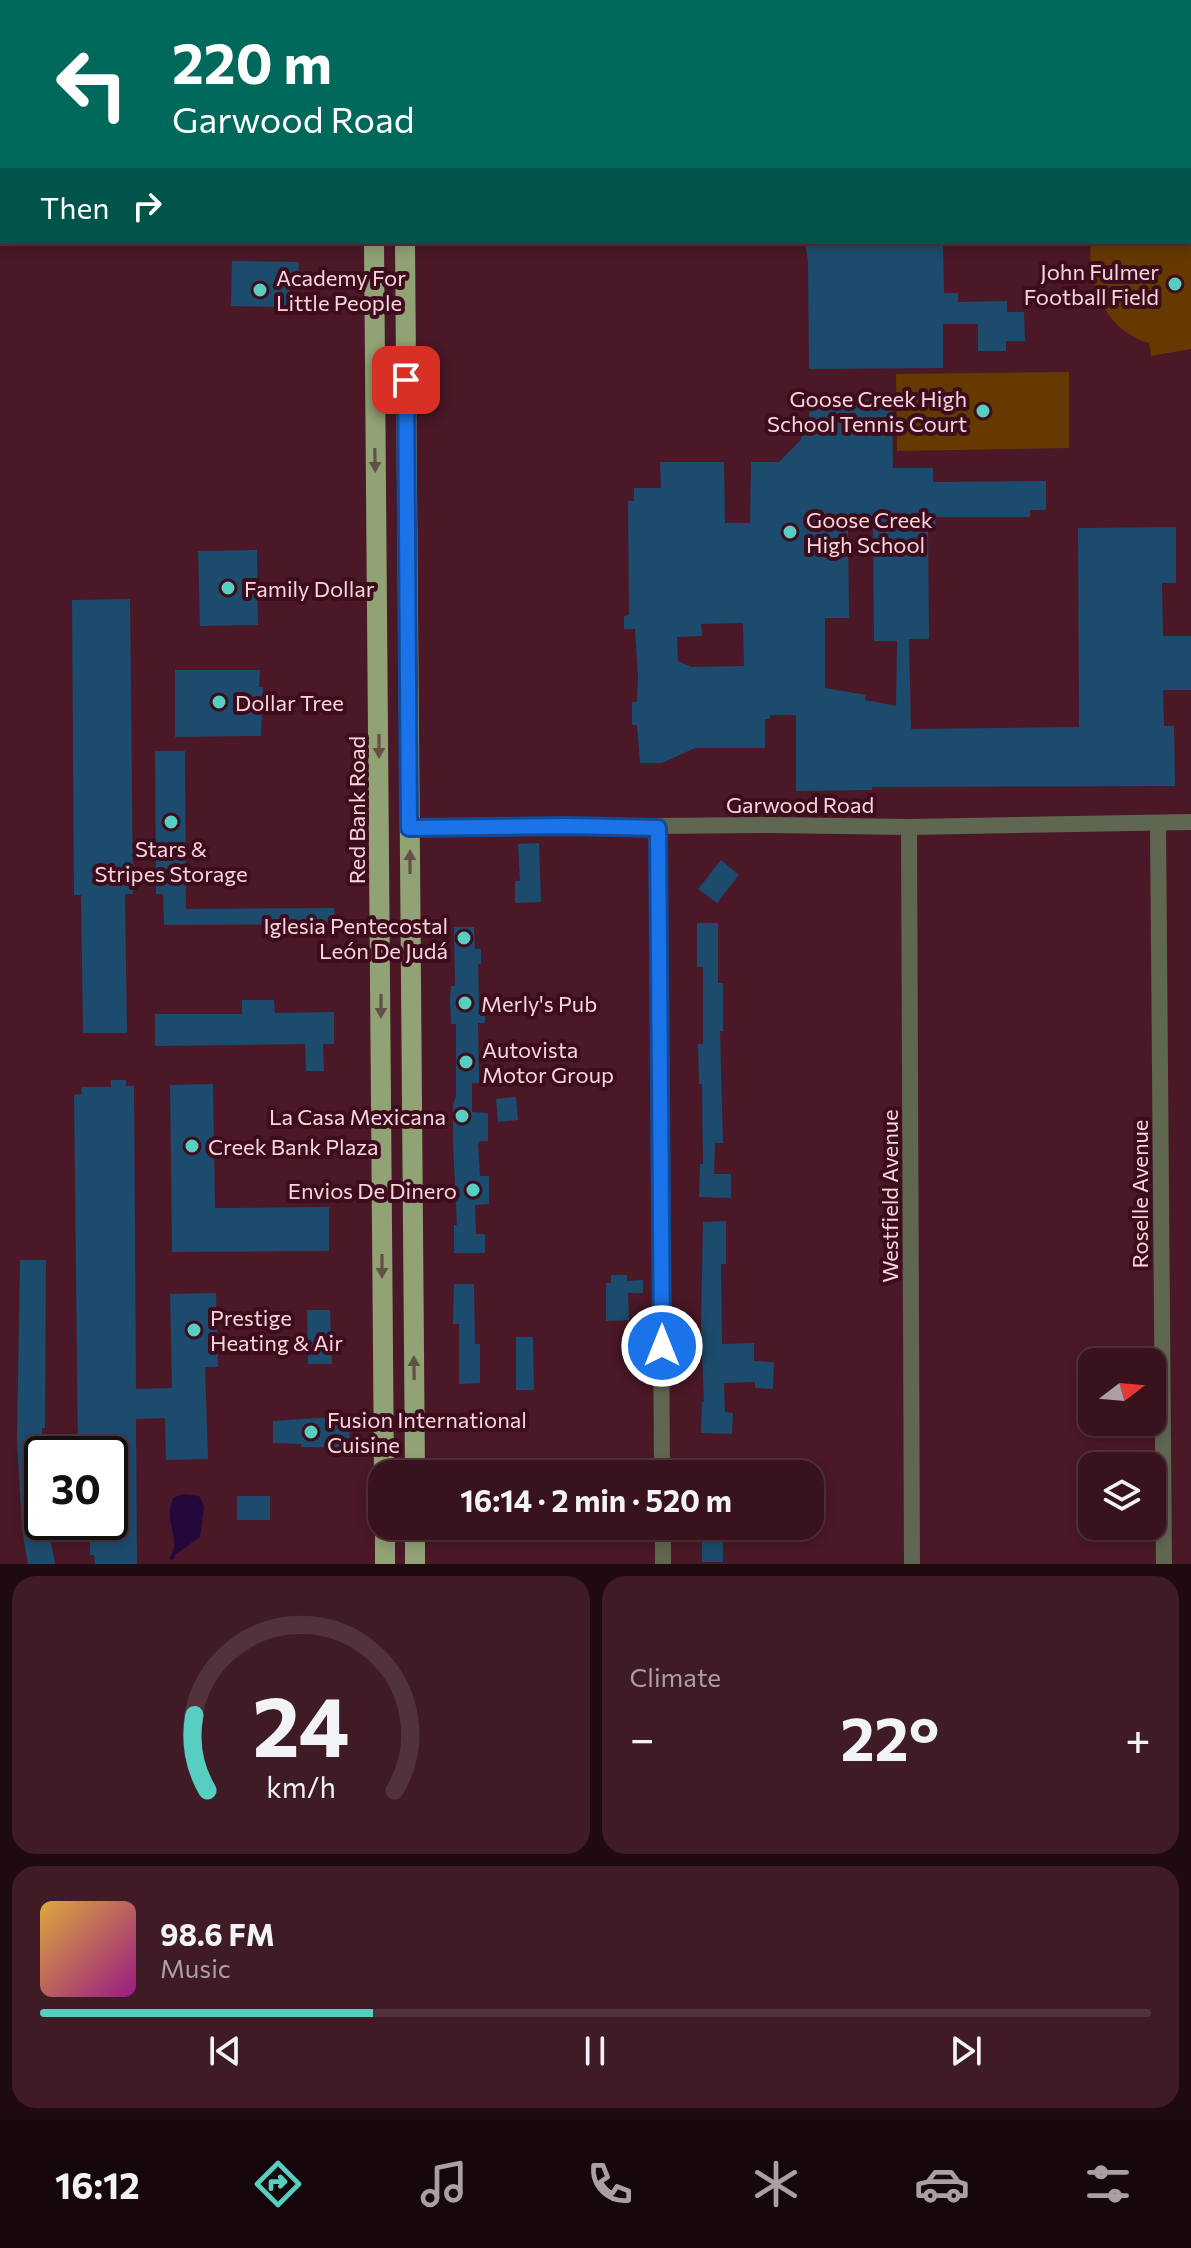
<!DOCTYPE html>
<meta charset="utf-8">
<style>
:root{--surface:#38121d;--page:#3f1b26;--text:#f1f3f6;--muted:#ab9ea4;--line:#52323b;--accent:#58cec0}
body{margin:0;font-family:Commissioner,sans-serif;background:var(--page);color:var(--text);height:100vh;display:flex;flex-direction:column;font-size:30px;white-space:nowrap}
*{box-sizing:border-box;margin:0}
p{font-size:26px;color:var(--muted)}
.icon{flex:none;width:44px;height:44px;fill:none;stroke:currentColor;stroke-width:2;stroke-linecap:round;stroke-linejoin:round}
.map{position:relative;height:1564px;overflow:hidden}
.drawer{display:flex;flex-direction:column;gap:12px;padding:12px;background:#1f0a10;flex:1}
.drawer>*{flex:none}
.hud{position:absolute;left:0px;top:0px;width:1192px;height:244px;box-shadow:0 4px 12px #0003,0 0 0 2px var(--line);background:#00695c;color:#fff;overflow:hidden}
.needle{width:52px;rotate:74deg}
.buttons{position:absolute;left:1078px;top:1348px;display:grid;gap:16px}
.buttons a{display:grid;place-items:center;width:88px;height:88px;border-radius:16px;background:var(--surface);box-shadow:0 4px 12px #0003,0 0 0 2px var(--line);font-size:40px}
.speed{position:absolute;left:24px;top:1436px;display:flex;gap:16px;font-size:40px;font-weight:700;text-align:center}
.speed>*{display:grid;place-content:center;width:104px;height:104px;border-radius:50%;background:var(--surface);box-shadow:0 4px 12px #0003,0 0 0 2px var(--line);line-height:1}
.speed .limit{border:4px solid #111;border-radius:12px;background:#fff;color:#111}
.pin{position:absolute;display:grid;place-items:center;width:68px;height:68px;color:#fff;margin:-34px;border-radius:16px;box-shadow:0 4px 12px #0006}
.me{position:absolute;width:88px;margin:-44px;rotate:0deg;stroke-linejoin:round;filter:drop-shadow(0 0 6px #0008)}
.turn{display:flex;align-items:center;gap:28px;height:168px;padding:0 40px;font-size:36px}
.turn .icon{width:104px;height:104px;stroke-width:2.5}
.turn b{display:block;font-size:56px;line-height:68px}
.then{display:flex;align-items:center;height:76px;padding:0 40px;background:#0003;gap:16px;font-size:30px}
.big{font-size:60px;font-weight:700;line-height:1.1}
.drawer .card{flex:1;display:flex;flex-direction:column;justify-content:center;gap:12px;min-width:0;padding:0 28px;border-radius:24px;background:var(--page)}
.drawer .dial{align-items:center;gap:0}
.dial svg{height:208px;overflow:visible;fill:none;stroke:var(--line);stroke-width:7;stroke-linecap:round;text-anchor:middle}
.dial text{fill:var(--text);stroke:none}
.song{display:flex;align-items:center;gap:24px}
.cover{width:96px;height:96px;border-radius:12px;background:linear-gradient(135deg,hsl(40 70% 55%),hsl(310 70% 35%))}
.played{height:8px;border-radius:4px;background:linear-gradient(90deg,var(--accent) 30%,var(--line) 30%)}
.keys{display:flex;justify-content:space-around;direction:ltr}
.heat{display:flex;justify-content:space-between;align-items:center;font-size:44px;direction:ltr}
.drawer .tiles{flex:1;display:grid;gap:12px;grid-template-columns:1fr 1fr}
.card:last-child{grid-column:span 2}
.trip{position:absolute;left:368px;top:1460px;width:456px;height:80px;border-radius:24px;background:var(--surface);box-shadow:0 4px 12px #0003,0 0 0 2px var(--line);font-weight:700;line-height:80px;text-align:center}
.tabs{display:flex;height:128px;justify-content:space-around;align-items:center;background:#16070c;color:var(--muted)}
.tabs .icon{width:56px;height:56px}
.tabs .selected{color:var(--accent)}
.tabs b{font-size:36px;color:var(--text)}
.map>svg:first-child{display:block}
.green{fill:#653900}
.water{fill:#24073b}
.building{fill:#1d4b6e;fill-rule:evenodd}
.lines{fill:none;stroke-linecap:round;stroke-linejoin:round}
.minor{stroke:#5f6751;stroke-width:16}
.major{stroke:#91a275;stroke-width:20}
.oneway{fill:#635045}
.route-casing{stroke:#114b97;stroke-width:20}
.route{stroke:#1a73e8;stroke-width:14}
.poi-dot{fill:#58cec0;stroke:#3e0d1d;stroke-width:3}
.labels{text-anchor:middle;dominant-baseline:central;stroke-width:8;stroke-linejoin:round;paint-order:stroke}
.poi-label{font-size:22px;fill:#f7d5db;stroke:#3e0d1d;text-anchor:start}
.street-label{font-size:22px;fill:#f7d5db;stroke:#3e0d1d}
</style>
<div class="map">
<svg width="1191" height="1564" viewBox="0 0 1191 1564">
<rect width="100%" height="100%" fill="#4a1827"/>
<path class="green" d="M1191,168V349L1151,356L1149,343C1106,331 1086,284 1091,242H1190Z
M1069,372V448L897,451L896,374Z"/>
<path class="water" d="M183,1494L199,1496L204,1506L200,1537L176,1554L173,1560L169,1559C171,1555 174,1551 174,1546C175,1529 165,1519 173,1498Z"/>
<path class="building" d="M805,242H943L944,293H958V302L1007,301V312H1024L1025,341H1006V351H978V324H943V368L809,369L808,261Z
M232,261L299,262L298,275L290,274L289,307L231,306Z
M892,400L893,468H933V482L1046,481V510H1030V517H935L936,525H928L929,639H909L911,729L1079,727L1078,528L1176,527V583H1162L1163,636H1191V690H1163L1164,726H1174L1175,786L872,787V790L796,791V715H770V719H765V748H695L662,763H640L637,725H632V702H637L638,677L635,629H624V616L629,615L628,501H634V488H661L660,462H724L725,523H750L751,462H779L800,441L809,418L810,401ZM848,526H873L874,641H897L896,706L865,700L866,695L825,688V618H849ZM743,623L744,666L691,667L678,661L677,637L702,636L701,624Z
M257,550L258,625L200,626L198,551Z
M130,599L133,894H125L127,1033H83L81,895H74L72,600Z
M175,670H260L259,687H263L261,736L175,737Z
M155,751H185L186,909L334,908L335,924L164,925L163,894H156Z
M539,843L541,902L515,903V881H520L518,844Z
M721,860L739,875L717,903L698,889Z
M697,923H718V983H723V1031H720L723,1143H715L714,1174H731V1198L699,1197L700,1164H703L702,1084H699L698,1044H703V967H697Z
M454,927H474L475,949H481V964H478L479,1007H485V1023H478L479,1083H472V1112L488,1113V1141H480L478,1144L480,1176H489V1204L475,1205L476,1234H485V1253H454V1225H457L453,1144V1105L456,1096V1024H451L450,998L451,986H455Z
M242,1000H274L275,1013L334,1012V1044H323L324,1071H306L305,1044L155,1046V1014H242Z
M111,1080H126V1086H134L136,1389L172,1388L170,1294L216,1293L218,1367H205L208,1459L166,1460L165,1418L136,1419L137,1564H95L94,1555H90V1534H86V1522H122L121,1480H114V1454H78L74,1095L82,1094L81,1087H111Z
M213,1084L215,1208L329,1207V1251L172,1252L170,1085Z
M516,1097L518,1120L498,1122L496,1099Z
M726,1221V1264H721L722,1344L754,1343V1361L774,1362L773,1389L755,1388V1382L724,1383L725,1412L733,1413L732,1434L701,1433L702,1402H704L701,1326L703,1222Z
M20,1260H46L45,1428H42V1526L48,1525L55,1564H28L22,1529L17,1440Z
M611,1275H627V1281L643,1280V1293H628L629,1320L606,1321V1283H611Z
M454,1284H474L475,1344H480V1383L459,1384V1324H453Z
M307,1310H330L332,1364H308Z
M516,1337H533L534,1390H516Z
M349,1416L350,1448L301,1447V1444L273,1443V1421Z
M237,1496H270V1520H237Z
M702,1526H723V1562H702Z"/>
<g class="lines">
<path class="minor" d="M1190,76H1191
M0,231H2
M1158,823L1164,1564
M909,827L912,1564
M409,828L769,825L909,827L1191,822
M658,828L662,1474
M663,1526V1564"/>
<path class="major" d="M373,0V2
M403,0V2
M374,242L384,1474
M405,242L415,1474
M385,1526V1564
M415,1526V1564"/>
</g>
<defs><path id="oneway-solid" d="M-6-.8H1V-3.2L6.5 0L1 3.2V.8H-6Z" transform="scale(2)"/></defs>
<g class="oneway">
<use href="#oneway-solid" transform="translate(375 460) rotate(89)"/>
<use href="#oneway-solid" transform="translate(379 746) rotate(90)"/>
<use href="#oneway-solid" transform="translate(410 862) rotate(-90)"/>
<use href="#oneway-solid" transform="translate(381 1006) rotate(90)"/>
<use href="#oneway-solid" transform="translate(382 1266) rotate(90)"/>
<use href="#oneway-solid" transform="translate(414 1368) rotate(-91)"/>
</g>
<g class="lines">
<g class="route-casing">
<path id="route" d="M406,380L409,828L568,826L658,828L662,1346"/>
</g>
<use href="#route" class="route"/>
</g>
<g class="poi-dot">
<circle cx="1175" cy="284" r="8"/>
<circle cx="260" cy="290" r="8"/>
<circle cx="983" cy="411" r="8"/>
<circle cx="790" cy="532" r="8"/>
<circle cx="228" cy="588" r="8"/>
<circle cx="219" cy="702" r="8"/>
<circle cx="171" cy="822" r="8"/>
<circle cx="464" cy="938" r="8"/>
<circle cx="465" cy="1003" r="8"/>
<circle cx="466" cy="1062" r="8"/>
<circle cx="462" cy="1116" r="8"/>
<circle cx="192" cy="1146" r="8"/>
<circle cx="473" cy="1190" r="8"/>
<circle cx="194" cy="1330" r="8"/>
<circle cx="311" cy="1432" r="8"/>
</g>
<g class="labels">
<g class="poi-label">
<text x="1159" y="271" text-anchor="end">John Fulmer<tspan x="1159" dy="25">Football Field</tspan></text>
<text x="276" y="277">Academy For<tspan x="276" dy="25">Little People</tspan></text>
<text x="967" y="398" text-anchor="end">Goose Creek High<tspan x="967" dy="25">School Tennis Court</tspan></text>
<text x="806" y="519">Goose Creek<tspan x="806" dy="25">High School</tspan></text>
<text x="244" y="588">Family Dollar</text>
<text x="235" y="702">Dollar Tree</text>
<text x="171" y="848" text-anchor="middle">Stars &amp;<tspan x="171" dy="25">Stripes Storage</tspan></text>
<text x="448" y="925" text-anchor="end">Iglesia Pentecostal<tspan x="448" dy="25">León De Judá</tspan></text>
<text x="481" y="1003">Merly's Pub</text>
<text x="482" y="1049">Autovista<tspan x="482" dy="25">Motor Group</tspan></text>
<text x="446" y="1116" text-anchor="end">La Casa Mexicana</text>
<text x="208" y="1146">Creek Bank Plaza</text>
<text x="457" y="1190" text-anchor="end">Envios De Dinero</text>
<text x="210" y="1317">Prestige<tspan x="210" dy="25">Heating &amp; Air</tspan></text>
<text x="327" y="1419">Fusion International<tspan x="327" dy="25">Cuisine</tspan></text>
</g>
<g class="street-label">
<text x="800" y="804">Garwood Road</text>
<text transform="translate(356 810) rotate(-90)">Red Bank Road</text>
<text transform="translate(1139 1194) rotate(-90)">Roselle Avenue</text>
<text transform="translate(889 1196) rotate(-90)">Westfield Avenue</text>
</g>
</g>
</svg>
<div class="buttons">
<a><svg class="needle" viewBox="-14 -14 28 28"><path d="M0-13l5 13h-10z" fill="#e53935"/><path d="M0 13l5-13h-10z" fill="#ab9ea4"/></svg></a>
<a><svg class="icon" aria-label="layers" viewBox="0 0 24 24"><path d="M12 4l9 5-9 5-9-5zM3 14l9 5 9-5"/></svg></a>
</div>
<div class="speed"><div class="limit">30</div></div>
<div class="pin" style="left:406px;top:380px;background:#d93025"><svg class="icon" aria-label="arrive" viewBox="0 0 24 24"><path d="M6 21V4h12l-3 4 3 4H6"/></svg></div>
<svg class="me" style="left:662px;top:1346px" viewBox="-20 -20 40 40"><circle r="17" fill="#1a73e8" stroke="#fff" stroke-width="3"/><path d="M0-11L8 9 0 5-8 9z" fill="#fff"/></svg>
<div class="trip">16:14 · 2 min · 520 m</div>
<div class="hud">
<div class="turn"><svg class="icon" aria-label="left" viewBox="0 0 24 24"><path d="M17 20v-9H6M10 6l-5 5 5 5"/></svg><div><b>220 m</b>Garwood Road</div></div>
<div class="then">Then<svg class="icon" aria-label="right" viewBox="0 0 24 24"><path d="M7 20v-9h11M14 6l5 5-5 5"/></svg></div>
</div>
</div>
<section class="drawer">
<div class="tiles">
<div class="card dial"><svg viewBox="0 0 100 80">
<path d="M14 69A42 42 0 1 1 86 69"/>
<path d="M14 69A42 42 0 0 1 9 40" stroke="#58cec0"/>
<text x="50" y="56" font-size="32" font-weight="700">24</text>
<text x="50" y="72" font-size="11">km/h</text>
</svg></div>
<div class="card"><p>Climate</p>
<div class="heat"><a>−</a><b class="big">22°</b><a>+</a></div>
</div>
<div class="card">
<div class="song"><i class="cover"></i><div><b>98.6 FM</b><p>Music</p></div></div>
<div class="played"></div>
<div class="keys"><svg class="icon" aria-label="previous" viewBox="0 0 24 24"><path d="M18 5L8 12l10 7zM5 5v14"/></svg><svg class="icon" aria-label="pause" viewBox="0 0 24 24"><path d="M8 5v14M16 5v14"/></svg><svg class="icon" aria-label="next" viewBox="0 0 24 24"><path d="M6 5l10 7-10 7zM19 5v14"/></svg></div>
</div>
</div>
</section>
<nav class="tabs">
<b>16:12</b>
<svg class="icon selected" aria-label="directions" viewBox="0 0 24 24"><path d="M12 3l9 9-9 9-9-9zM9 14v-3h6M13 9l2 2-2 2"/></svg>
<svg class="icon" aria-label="music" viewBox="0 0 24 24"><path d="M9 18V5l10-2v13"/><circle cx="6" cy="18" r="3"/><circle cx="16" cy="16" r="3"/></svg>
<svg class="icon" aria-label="phone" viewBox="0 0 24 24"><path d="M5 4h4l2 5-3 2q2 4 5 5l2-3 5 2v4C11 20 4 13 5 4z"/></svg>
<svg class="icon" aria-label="climate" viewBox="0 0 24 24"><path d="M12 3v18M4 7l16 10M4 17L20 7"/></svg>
<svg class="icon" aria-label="car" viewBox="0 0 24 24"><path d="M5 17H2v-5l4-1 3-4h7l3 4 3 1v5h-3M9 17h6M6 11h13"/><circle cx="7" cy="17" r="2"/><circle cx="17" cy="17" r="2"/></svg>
<svg class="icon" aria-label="filters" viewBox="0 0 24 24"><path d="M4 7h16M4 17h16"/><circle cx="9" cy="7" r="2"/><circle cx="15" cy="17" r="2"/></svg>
</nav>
